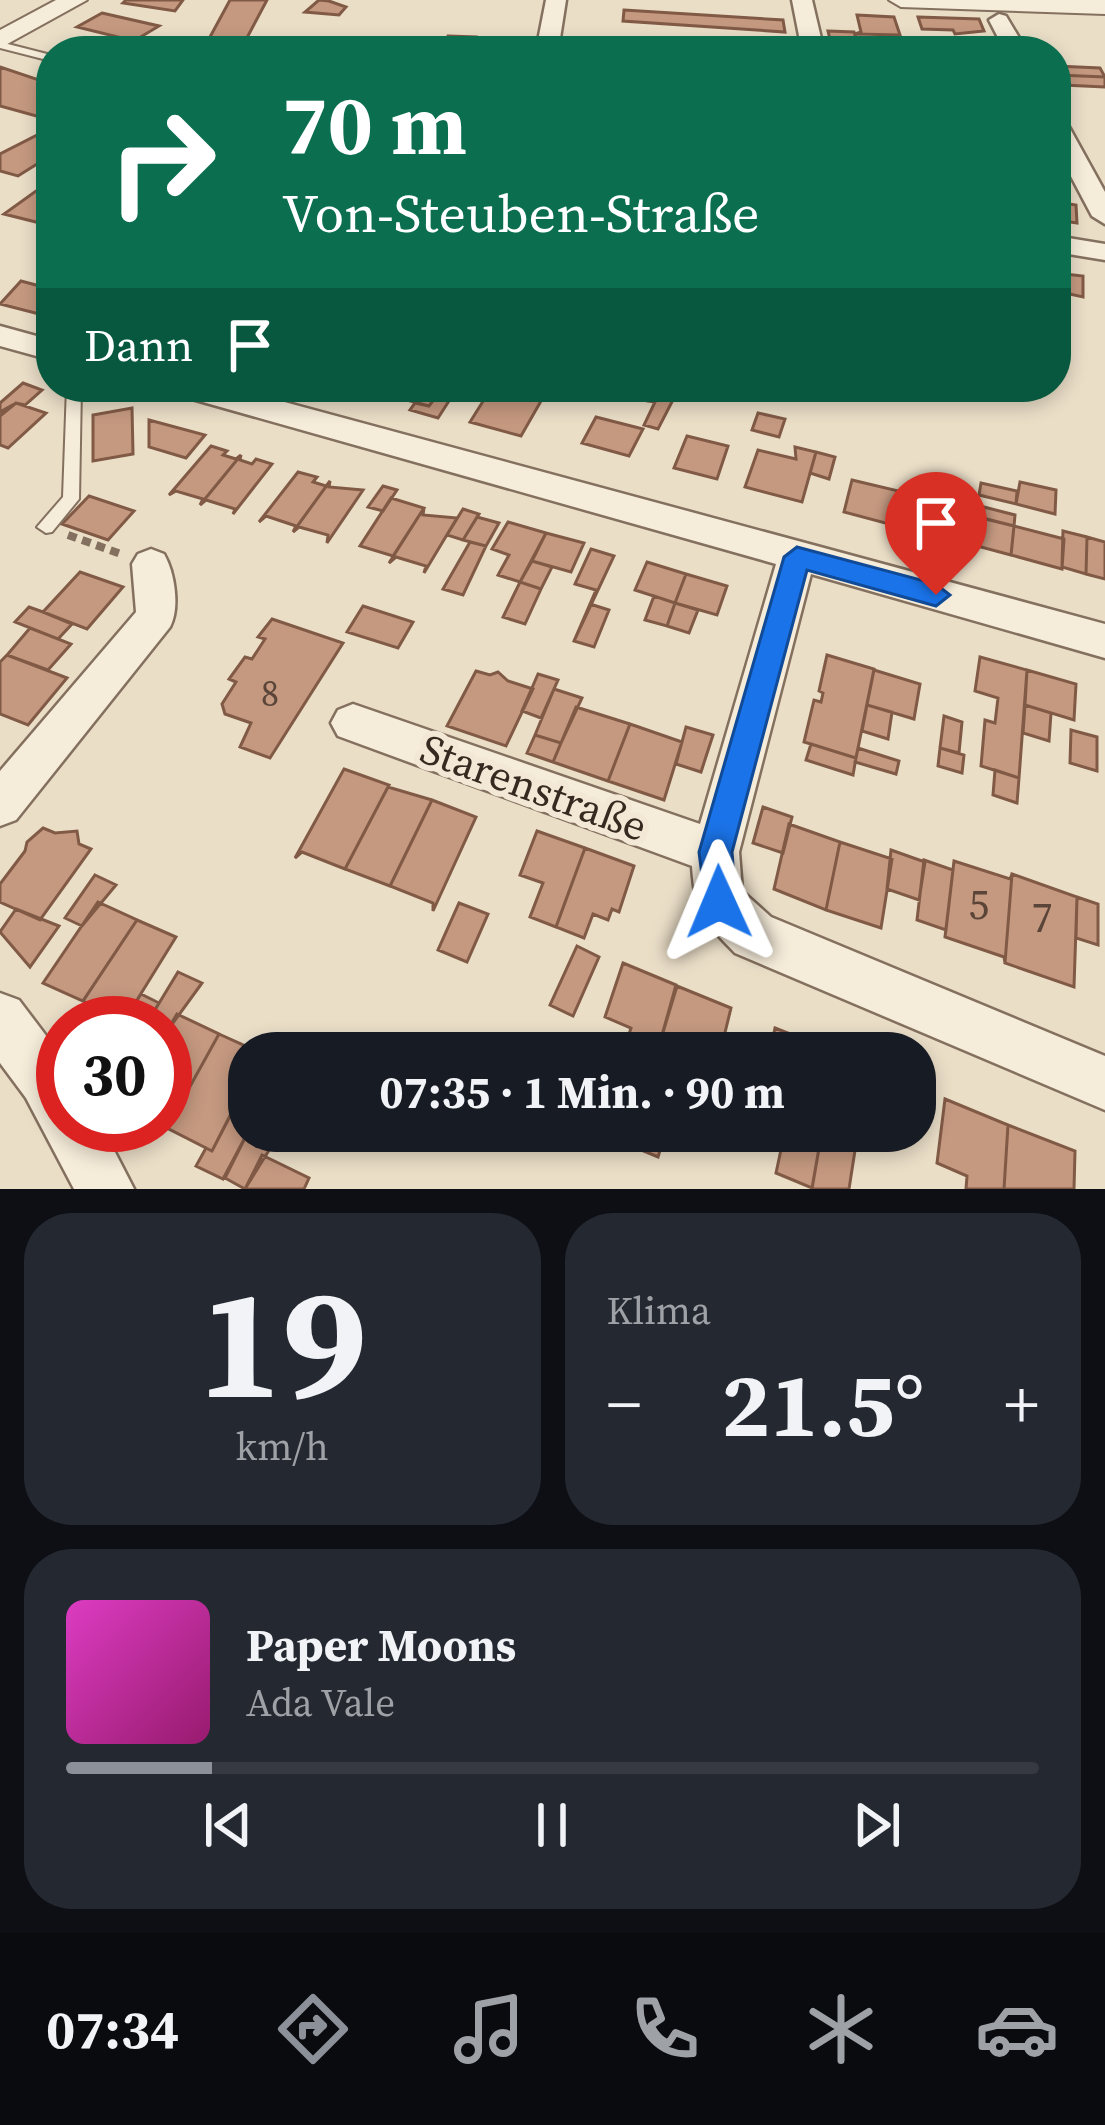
<!DOCTYPE html>
<html lang="de">
<meta charset="utf-8">
<style>
:root{--surface:#171b24;--page:#242831;--text:#f1f3f6;--muted:#9ea1a6;--line:#363941;--accent:#8c9099}
body{margin:0;font-family:"Source Serif 4",serif;background:var(--page);color:var(--text);height:100vh;display:flex;flex-direction:column;font-size:45px;white-space:nowrap}
*{box-sizing:border-box;margin:0}
p{font-size:39px;color:var(--muted)}
.icon{flex:none;width:66px;height:66px;fill:none;stroke:currentColor;stroke-width:2;stroke-linecap:round;stroke-linejoin:round}
.map{position:relative;height:1189px;overflow:hidden}
.sheet{display:flex;flex-direction:column;gap:24px;padding:24px;background:#0d0f14;flex:1}
.sheet>*{flex:none}
.banner{position:absolute;left:36px;top:36px;width:1035px;height:366px;border-radius:48px;box-shadow:0 6px 18px #0003;background:#0b6e4f;color:#fff;overflow:hidden}
.speed{position:absolute;left:36px;top:996px;display:flex;gap:24px;font-size:60px;font-weight:700;text-align:center}
.speed>*{display:grid;place-content:center;width:156px;height:156px;border-radius:50%;background:var(--surface);box-shadow:0 6px 18px #0003;line-height:1}
.speed .limit{border:18px solid #d22;background:#fff;color:#111}
.pin{position:absolute;display:grid;place-items:center;width:102px;height:102px;color:#fff;margin:-123px -51px;border-radius:50% 50% 50% 0;rotate:-45deg;box-shadow:0 0 12px #0007}
.pin .icon{rotate:45deg}
.me{position:absolute;width:132px;margin:-66px;rotate:359deg;stroke-linejoin:round;filter:drop-shadow(0 0 9px #0008)}
.turn{display:flex;align-items:center;gap:42px;height:252px;padding:0 48px;font-size:54px}
.turn .icon{width:156px;height:156px;stroke-width:2.5}
.turn b{display:block;font-size:84px;line-height:102px}
.then{display:flex;align-items:center;height:114px;padding:0 48px;background:#0003;gap:24px;font-size:45px}
.big{font-size:90px;font-weight:700;line-height:1.1}
.sheet .widget{flex:1;display:flex;flex-direction:column;justify-content:center;gap:18px;min-width:0;padding:0 42px;border-radius:48px;background:var(--page)}
.sheet .dial{align-items:center;gap:0}
.dial b{font-size:156px;line-height:1}
.song{display:flex;align-items:center;gap:36px}
.cover{width:144px;height:144px;border-radius:18px;background:linear-gradient(135deg,hsl(310 70% 55%),hsl(320 70% 35%))}
.played{height:12px;border-radius:6px;background:linear-gradient(90deg,var(--accent) 15%,var(--line) 15%)}
.keys{display:flex;justify-content:space-around;direction:ltr}
.heat{display:flex;justify-content:space-between;align-items:center;font-size:66px;direction:ltr}
.sheet .tiles{flex:1;display:grid;gap:24px;grid-template-columns:1fr 1fr}
.widget:last-child{grid-column:span 2}
.trip{position:absolute;left:228px;top:1032px;width:708px;height:120px;border-radius:48px;background:var(--surface);box-shadow:0 6px 18px #0003;font-weight:700;line-height:120px;text-align:center}
.tab-bar{display:flex;height:192px;justify-content:space-around;align-items:center;background:#090b0e;color:var(--muted)}
.tab-bar .icon{width:84px;height:84px}
.tab-bar .active{color:var(--accent)}
.tab-bar b{font-size:54px;color:var(--text)}
.map>svg:first-child{display:block}
.building{fill:#c59980;stroke:#815a46;stroke-width:3}
.lines{fill:none;stroke-linecap:round;stroke-linejoin:round}
.service-casing{stroke:#84705e;stroke-width:4}
.minor-casing{stroke:#84705e;stroke-width:5}
.tertiary-casing{stroke:#84705e;stroke-width:4}
.path{stroke:#84705e;stroke-width:8;stroke-dasharray:9 6;stroke-linecap:butt}
.service{fill:#f6ecda;fill-rule:evenodd}
.minor{fill:#f6ecda;fill-rule:evenodd}
.tertiary{fill:#f6ecda;fill-rule:evenodd}
.route{fill:#1a73e8;stroke:#114b97;stroke-width:3}
.labels{text-anchor:middle;dominant-baseline:central;stroke-width:12;stroke-linejoin:round;paint-order:stroke}
.number-label{font-size:36px;fill:#5a4538}
.street-label{font-size:42px;fill:#362920;stroke:#f3e8d6}
.near-number-label{font-size:42px;fill:#5a4538}
</style>
<div class="map">
<svg width="1105" height="1189" viewBox="0 0 1105 1189">
<rect width="100%" height="100%" fill="#eadec7"/>
<path class="building" d="M126,0H183L175,11L123,3Z
M230,0H267L241,49L204,48Z
M319,0L329,1L346,7L339,15L305,12Z
M624,10L783,20L785,32L623,21Z
M102,13L159,26L134,41L77,27Z
M857,15L894,17L900,35L855,34L861,32Z
M918,17L979,19L984,31L955,34L953,30L922,29Z
M828,31L854,32L859,48L832,47Z
M448,36L476,37L472,51H443Z
M1056,66L1100,68L1105,77L1058,75Z
M0,67L51,84V120L0,106Z
M1058,75L1105,77V87L1063,85Z
M51,128V150L40,157L45,159L18,176L0,171V154Z
M36,191L51,194V210L36,222L4,214Z
M1056,202L1076,205L1077,223L1056,220Z
M1056,273L1083,276V297L1056,291Z
M21,281L51,289V317L0,304Z
M23,383L42,390L25,405L16,403L0,412V403Z
M376,387H443L429,406L373,391Z
M443,387L456,390L438,418L410,410L415,403L429,406Z
M492,387H549L521,436L470,422Z
M654,389L676,394L658,429L644,425L655,402L648,401Z
M16,403L46,413L8,448L0,445V416Z
M132,408L133,454L93,461V415Z
M758,413L785,419L779,437L752,430Z
M596,417L643,429L629,456L582,443Z
M149,420L205,435L186,458L149,447Z
M687,436L728,446L717,479L674,468Z
M211,446L227,451L223,455L236,459L241,455L200,505L203,499L176,491L169,495Z
M795,447L816,452L802,502L745,487L758,450L796,459Z
M816,452L835,457L829,479L810,473Z
M241,455L240,460L252,464L256,459L272,464L233,514L235,509L206,500L200,505Z
M298,472L317,477L313,482L326,486L330,481L293,532L296,526L266,516L259,522Z
M925,476L946,482L941,508L919,502Z
M852,480L907,493L900,527L844,512Z
M330,481L329,487L363,490L327,543L328,535L299,527L293,532Z
M1020,482L1056,490L1055,514L1016,504Z
M981,483L1017,491L1016,504L979,495Z
M383,486L397,490L383,511L368,507Z
M89,496L134,511L108,540L62,524Z
M391,498L424,508L393,556L360,546Z
M984,507L1015,515L1014,526L983,518Z
M424,508L423,515L457,518L424,573L426,566L396,557L389,563Z
M463,509L479,514L463,540L447,535Z
M965,514L1014,526L1011,555L962,542Z
M477,517L499,523L486,546L463,540Z
M508,522L546,533L520,582L498,575L509,555L492,549Z
M1014,526L1064,539L1062,569L1011,555Z
M1063,531L1087,537L1086,574L1062,567Z
M546,533L584,543L571,572L532,561Z
M1087,537L1105,542V579L1086,574Z
M470,542L486,546L463,595L443,589Z
M591,549L614,556L574,641L596,590L575,584Z
M532,561L552,567L541,589L520,582Z
M647,562L686,574L675,603L635,590Z
M80,572L123,587L87,629L43,612Z
M686,574L727,586L717,615L675,603Z
M520,582L541,589L525,624L503,617Z
M654,596L675,603L667,626L645,620Z
M675,603L698,610L689,633L667,626Z
M590,604L609,610L594,647L574,641Z
M363,606L413,622L398,648L347,632Z
M29,607L43,612L72,624L58,639L15,622Z
M272,619L343,643L270,758L240,747L251,723L225,714L222,704L236,682L229,679L245,657L252,659L265,639L258,637Z
M30,628L71,644L48,670L7,655Z
M7,655L67,678L28,725L0,714V662Z
M827,655L874,669L856,758L804,742L814,700L821,702L823,693L819,691Z
M980,657L1027,670L1019,778L981,766L985,720L995,723L998,698L975,691Z
M874,670L920,684L914,719L867,705Z
M1027,670L1076,684L1074,720L1025,705Z
M476,671L490,675L498,672L508,681L533,689L506,746L447,726Z
M538,674L558,680L541,718L522,711Z
M554,689L582,698L561,743L535,735Z
M867,705L892,712L888,739L862,731Z
M1025,705L1051,713L1049,741L1023,733Z
M576,707L630,724L608,781L553,762Z
M944,716L962,722L959,753L940,748Z
M630,724L682,742L664,800L608,781Z
M686,727L713,735L701,772L676,764Z
M1071,730L1097,737V771L1070,763Z
M535,735L561,743L553,762L527,753Z
M811,744L856,758L853,775L806,760Z
M858,748L899,761L896,774L855,762Z
M940,748L964,755L962,773L938,766Z
M344,769L389,785L345,869L302,852L295,858Z
M995,770L1019,778L1017,803L993,795Z
M388,787L432,800L390,886L345,869Z
M432,800L476,817L433,911V903L390,886Z
M763,807L792,817L783,853L753,843Z
M789,824L840,842L826,910L774,889Z
M43,828L55,833L77,831L79,844L91,849L40,920L0,902V884L25,851L27,842Z
M537,831L585,848L556,927L530,917L543,883L520,875Z
M840,842L892,859L881,928L826,910Z
M585,848L634,866L619,912L612,909L608,920L593,914L584,938L556,927Z
M891,850L925,862L919,900L887,889Z
M924,860L953,870L946,930L917,920Z
M954,861L1010,879L1012,874L1005,963L1004,957L945,937Z
M1012,874L1077,897L1074,987L1005,963Z
M95,875L116,885L82,926L65,918Z
M1077,897L1098,904V945L1076,938Z
M98,902L137,920L83,1001L43,983Z
M459,903L488,914L467,962L438,950Z
M16,909L59,926L30,967L0,932Z
M137,920L176,937L124,1021L83,1001Z
M577,946L599,957L573,1016L550,1005Z
M623,963L676,985L657,1053H623L631,1028L605,1017Z
M178,972L202,983L165,1034V1023H147Z
M677,986L731,1008L720,1053H696L661,1039Z
M141,994L159,1003L147,1023H116L124,1021Z
M177,1014L219,1034L167,1128L160,1125H165V1034Z
M775,1028L836,1052V1053H770Z
M219,1034L261,1053H249V1080L212,1151L167,1128Z
M243,1090L249,1093V1130L223,1179L196,1166L206,1148L212,1151Z
M945,1099L1008,1125L1004,1189H966L967,1176L937,1163Z
M1008,1125L1075,1151L1074,1189H1004Z
M249,1130L281,1131L245,1189L225,1178Z
M638,1131L665,1134L658,1157L634,1147Z
M785,1131H822L812,1188L776,1173Z
M822,1131H858L849,1189H812Z
M262,1155L309,1178L304,1189H245Z"/>
<g class="lines">
<g class="service-casing">
<path id="service" d="M0,42L51,55V61L0,48Z
M67,387H81L79,499L52,532L46,533L37,527L63,497Z"/>
</g>
<g class="minor-casing">
<path id="minor" d="M546,0H566L558,51H536Z
M792,0H812L824,51H802Z
M999,14L1006,16L1027,51H1005L989,20Z
M1056,118L1068,125L1105,192V224L1092,216L1056,148Z
M1056,236L1105,244V260L1056,252Z
M0,326L51,340V360L0,346Z
M173,387H229L1105,624V658L811,574L739,852L742,891L771,917L1105,1056V1110L735,953C703,920 695,913 692,866L338,736L331,723L338,710L353,704L700,824L776,564L178,395Z
M151,549L164,554C175,573 180,608 170,627L16,820L0,826V771L136,612L132,564L138,554Z
M0,993L19,1000L63,1058V1125H101L134,1189H74L26,1098L0,1063Z"/>
</g>
<g class="tertiary-casing">
<path id="tertiary" d="M56,0H87L0,48V30Z
M889,0H1105V14L901,7Z"/>
</g>
<path class="path" d="M68,535L121,554"/>
<use href="#service" class="service"/>
<use href="#minor" class="minor"/>
<use href="#tertiary" class="tertiary"/>
</g>
<path class="route" d="M797,547L936,584L950,595L936,606L807,570L732,852L736,902L731,914L719,919L707,914L699,852L784,557Z"/>
<g class="labels">
<g class="number-label">
<text x="270" y="693">8</text>
</g>
<g class="street-label">
<text transform="translate(534 787) rotate(20)">Starenstraße</text>
</g>
<g class="near-number-label">
<text x="979" y="904">5</text>
<text x="1042" y="917">7</text>
</g>
</g>
</svg>
<div class="speed"><div class="limit">30</div></div>
<div class="pin" style="left:936px;top:595px;background:#d93025"><svg class="icon" aria-label="arrive" viewBox="0 0 24 24"><path d="M6 21V4h12l-3 4 3 4H6"/></svg></div>
<svg class="me" style="left:719px;top:902px" viewBox="-20 -20 40 40"><path d="M0-17L14 15 0 8-14 15z" fill="#1a73e8" stroke="#fff" stroke-width="4"/></svg>
<div class="trip">07:35 · 1 Min. · 90 m</div>
<div class="banner">
<div class="turn"><svg class="icon" aria-label="right" viewBox="0 0 24 24"><path d="M7 20v-9h11M14 6l5 5-5 5"/></svg><div><b>70 m</b>Von-Steuben-Straße</div></div>
<div class="then">Dann<svg class="icon" aria-label="arrive" viewBox="0 0 24 24"><path d="M6 21V4h12l-3 4 3 4H6"/></svg></div>
</div>
</div>
<section class="sheet">
<div class="tiles">
<div class="widget dial"><b>19</b><p>km/h</p></div>
<div class="widget"><p>Klima</p>
<div class="heat"><a>−</a><b class="big">21.5°</b><a>+</a></div>
</div>
<div class="widget">
<div class="song"><i class="cover"></i><div><b>Paper Moons</b><p>Ada Vale</p></div></div>
<div class="played"></div>
<div class="keys"><svg class="icon" aria-label="previous" viewBox="0 0 24 24"><path d="M18 5L8 12l10 7zM5 5v14"/></svg><svg class="icon" aria-label="pause" viewBox="0 0 24 24"><path d="M8 5v14M16 5v14"/></svg><svg class="icon" aria-label="next" viewBox="0 0 24 24"><path d="M6 5l10 7-10 7zM19 5v14"/></svg></div>
</div>
</div>
</section>
<nav class="tab-bar">
<b>07:34</b>
<svg class="icon active" aria-label="directions" viewBox="0 0 24 24"><path d="M12 3l9 9-9 9-9-9zM9 14v-3h6M13 9l2 2-2 2"/></svg>
<svg class="icon" aria-label="music" viewBox="0 0 24 24"><path d="M9 18V5l10-2v13"/><circle cx="6" cy="18" r="3"/><circle cx="16" cy="16" r="3"/></svg>
<svg class="icon" aria-label="phone" viewBox="0 0 24 24"><path d="M5 4h4l2 5-3 2q2 4 5 5l2-3 5 2v4C11 20 4 13 5 4z"/></svg>
<svg class="icon" aria-label="climate" viewBox="0 0 24 24"><path d="M12 3v18M4 7l16 10M4 17L20 7"/></svg>
<svg class="icon" aria-label="car" viewBox="0 0 24 24"><path d="M5 17H2v-5l4-1 3-4h7l3 4 3 1v5h-3M9 17h6M6 11h13"/><circle cx="7" cy="17" r="2"/><circle cx="17" cy="17" r="2"/></svg>
</nav>
